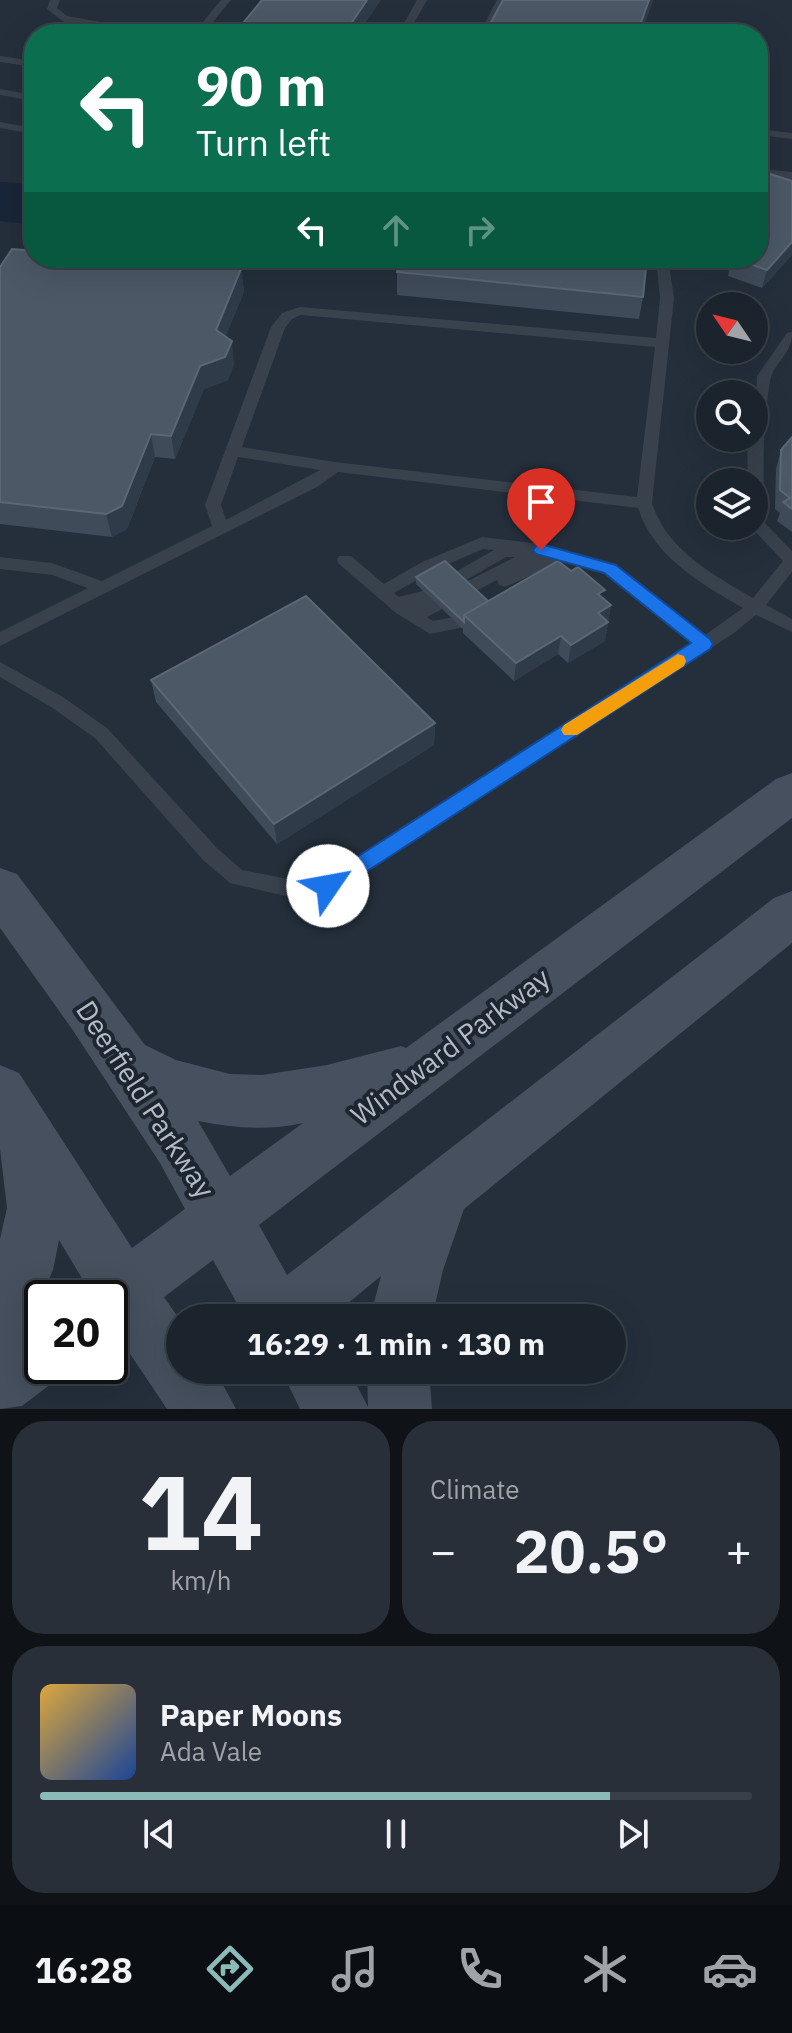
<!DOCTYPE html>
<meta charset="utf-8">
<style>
:root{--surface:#1b232c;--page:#282f38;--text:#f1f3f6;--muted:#a0a4a9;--line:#394048;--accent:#8bbbb9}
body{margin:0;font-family:"IBM Plex Sans",sans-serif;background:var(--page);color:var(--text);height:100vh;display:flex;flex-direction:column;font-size:30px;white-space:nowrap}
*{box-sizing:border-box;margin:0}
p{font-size:26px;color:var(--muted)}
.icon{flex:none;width:44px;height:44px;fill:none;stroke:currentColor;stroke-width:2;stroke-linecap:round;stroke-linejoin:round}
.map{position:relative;height:1409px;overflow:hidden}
.sheet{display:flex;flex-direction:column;gap:12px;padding:12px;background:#0f1318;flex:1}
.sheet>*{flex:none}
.banner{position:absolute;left:24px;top:24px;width:744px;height:244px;border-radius:32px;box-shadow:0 8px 32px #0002,0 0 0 2px var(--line);background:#0b6e4f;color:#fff;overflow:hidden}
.needle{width:52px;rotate:305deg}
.controls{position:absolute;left:696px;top:292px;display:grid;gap:16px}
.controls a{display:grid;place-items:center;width:72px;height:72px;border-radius:50%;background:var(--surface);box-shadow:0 8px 32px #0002,0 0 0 2px var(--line);font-size:40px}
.speed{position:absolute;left:24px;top:1280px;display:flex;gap:16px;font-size:40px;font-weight:700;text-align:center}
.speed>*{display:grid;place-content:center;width:104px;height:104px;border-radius:50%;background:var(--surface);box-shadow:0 8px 32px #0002,0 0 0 2px var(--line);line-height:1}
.speed .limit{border:4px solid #111;border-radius:12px;background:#fff;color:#111}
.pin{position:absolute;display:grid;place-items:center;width:68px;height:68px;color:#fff;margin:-82px -34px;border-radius:50% 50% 50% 0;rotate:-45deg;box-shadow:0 0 8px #0007}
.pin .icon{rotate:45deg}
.me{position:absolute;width:88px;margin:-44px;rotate:57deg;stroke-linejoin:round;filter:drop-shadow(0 0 6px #0008)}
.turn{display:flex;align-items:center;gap:28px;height:168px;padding:0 40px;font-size:36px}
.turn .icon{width:104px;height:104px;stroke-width:2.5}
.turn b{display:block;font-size:56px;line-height:68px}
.lanes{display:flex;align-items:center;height:76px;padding:0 40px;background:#0003;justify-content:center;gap:40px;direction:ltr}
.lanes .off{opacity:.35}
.big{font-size:60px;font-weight:700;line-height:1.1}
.sheet .tile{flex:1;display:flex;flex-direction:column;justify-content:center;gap:12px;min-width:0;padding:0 28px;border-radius:32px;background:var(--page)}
.sheet .dial{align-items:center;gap:0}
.dial b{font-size:104px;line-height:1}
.song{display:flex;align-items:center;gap:24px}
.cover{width:96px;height:96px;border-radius:12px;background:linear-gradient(135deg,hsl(40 70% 55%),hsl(220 70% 35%))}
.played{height:8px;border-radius:4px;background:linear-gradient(90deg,var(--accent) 80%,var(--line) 80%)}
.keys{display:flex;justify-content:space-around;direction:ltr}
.heat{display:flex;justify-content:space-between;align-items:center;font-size:44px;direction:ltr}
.sheet .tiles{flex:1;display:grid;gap:12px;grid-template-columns:1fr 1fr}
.tile:last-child{grid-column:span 2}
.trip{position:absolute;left:166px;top:1304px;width:460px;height:80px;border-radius:40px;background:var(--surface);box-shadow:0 8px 32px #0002,0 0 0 2px var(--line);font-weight:700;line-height:80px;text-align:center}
.dock{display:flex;height:128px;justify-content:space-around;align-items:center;background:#0b0e12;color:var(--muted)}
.dock .icon{width:56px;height:56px}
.dock .on{color:var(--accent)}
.dock b{font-size:36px;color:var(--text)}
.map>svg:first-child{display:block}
.water{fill:#182639}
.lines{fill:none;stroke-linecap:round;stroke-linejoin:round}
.service{fill:#38414c;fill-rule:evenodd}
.secondary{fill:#46505e;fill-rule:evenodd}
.wall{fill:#404b5a}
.shaded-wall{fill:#2f3b49}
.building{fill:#4c5866;stroke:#5c6775;stroke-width:2}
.route{fill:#1a73e8;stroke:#114b97;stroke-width:2}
.slow{fill:#f59e0b}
.labels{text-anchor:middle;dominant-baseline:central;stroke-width:8;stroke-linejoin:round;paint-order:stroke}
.near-street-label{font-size:28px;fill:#b4bcc7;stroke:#1d2630}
</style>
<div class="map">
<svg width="792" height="1409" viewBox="0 0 792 1409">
<rect width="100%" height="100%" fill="#242f3b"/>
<path class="water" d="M0,182L34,184V225L0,221Z"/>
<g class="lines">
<path class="service" d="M50,0H60L57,8L67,16L167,34H142L64,22L47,9Z
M221,0H231L203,34H193Z
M417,0H427L408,34H398Z
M497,0H507L489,34H479Z
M0,56L34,61V67L0,62Z
M0,89L34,95V101L0,95Z
M0,122L34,128V134L0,128Z
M758,129L792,133V139L758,135Z
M772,170L792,172V180L768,177V171Z
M656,258H668L674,298L652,503C666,549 713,575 753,598L783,561L750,526H754V482H748L747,443L748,438H754L757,376L787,333L792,332C792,356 774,361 770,381C762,429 763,475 765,523L792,551V572L766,605L792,619V632L756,615L734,633L335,892L298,899L230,883L203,860L95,738L51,707L0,677V662L63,697L107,728L217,848L242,870L298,881L324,878L692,644L604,573L562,561L505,587L499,585L497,580L427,617L433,621L454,617L478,605L486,611L464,627L430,634L396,613L339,564L337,560L339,556H351L384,584L422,562L482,537L541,544L616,565L705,635L743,608C701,584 653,556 638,508L338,472L317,487L0,646V632L88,588L52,575L0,569V557L52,563L102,581L212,526L205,505L271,327L282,313L300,307L656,338L660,298ZM301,315L655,347L637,497L335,462L242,447L285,328L292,319ZM238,457L320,470L226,520L221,505ZM483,549L494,550L422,591L399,597L394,593L434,570ZM506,557H515L442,594Z"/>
<path class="secondary" d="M792,773V818L259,1225L287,1275L774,898L792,891V943L464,1209L443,1270L432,1318H370L381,1276L330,1318H245L213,1260L164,1297L180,1320V1370H215L236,1409H167L114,1330L110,1331V1298H81L86,1285L59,1240L53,1270L27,1327L42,1321V1366H67L64,1374L22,1406L0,1409V1239L7,1208L0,1149V1065L19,1073L132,1248L185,1209L160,1163L72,1029L0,928V868L17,874L145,1045L176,1060L230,1074L262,1075L327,1065L401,1046L406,1048L776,779ZM198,1121C234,1128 267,1131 303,1123L230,1176Z
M281,1370H349L368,1407L367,1370H429L432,1409H300Z"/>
</g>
<path class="wall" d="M503,0H653L641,34H488V28Z
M792,181V255L762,288L728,276L732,258H758Z
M0,267L241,269L244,292L225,337L234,364L228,380L204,389L175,459L155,457L127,529L112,537L0,524Z
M397,272L643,297L639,319L397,295Z
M792,437V532L777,521L780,513L775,509L776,469L781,450Z
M416,577L488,601L604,599L611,605L605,641L568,663L558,654L514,681L463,633V629L416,584Z
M151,680L435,723L434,745L277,844L156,702Z"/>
<path class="shaded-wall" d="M367,0H381L358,34H344Z
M649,0H653L641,34H637Z
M792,242V255L762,288L767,270Z
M241,269L244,292L219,353L216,330Z
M232,341L234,364L228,380L204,389L175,459L171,436L200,366Z
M151,434L155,457L127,529L112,537L106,514Z
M611,605L605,641L568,663L571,645L598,613Z
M561,636L558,654L514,681L516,663Z
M435,723L434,745L277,844L274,824Z"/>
<path class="building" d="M262,0H367L344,34H234Z
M503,0H649L637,34H507L509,30L488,28Z
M767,173L792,181V242L767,270L733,258H758V182Z
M12,249L34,251V258H117L241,269L216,330L232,341L225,357L200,366L171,436L151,434L122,506L106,514L0,502V267Z
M402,258H647L643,297L397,272Z
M792,437V509L783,502L790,498L780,490L781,450Z
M445,561L488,601L464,615V622L416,577Z
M558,561L571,571L578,567L605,590L598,594L611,605L598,613L608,622L571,645L561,636L516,663L464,615Z
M306,596L435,723L274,824L151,680Z"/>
<path class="route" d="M541,544L616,565L710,639L713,644L710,649L335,892L328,895L321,892L318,886L321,880L691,643L604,573L536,554L533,550L536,546Z"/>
<path class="slow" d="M678,654L684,656L686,661L684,666L577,735H564L561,730L564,725Z"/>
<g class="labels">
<g class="near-street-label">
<text transform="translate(450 1046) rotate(-37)">Windward Parkway</text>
<text transform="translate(146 1099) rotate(57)">Deerfield Parkway</text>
</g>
</g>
</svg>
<div class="controls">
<a><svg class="needle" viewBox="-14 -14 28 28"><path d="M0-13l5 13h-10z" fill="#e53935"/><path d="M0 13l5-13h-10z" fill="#a0a4a9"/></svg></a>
<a><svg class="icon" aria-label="search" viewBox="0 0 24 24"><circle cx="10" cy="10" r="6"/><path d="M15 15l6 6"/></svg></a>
<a><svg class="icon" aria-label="layers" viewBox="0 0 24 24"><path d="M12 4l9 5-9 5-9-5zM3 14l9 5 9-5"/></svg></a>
</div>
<div class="speed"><div class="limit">20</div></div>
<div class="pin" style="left:541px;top:550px;background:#d93025"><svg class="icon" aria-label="arrive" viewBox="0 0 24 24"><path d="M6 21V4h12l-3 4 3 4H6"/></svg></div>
<svg class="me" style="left:328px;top:886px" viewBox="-20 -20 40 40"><circle r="19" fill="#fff"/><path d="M0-13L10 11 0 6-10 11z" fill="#1a73e8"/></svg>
<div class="trip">16:29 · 1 min · 130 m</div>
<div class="banner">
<div class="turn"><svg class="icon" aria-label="left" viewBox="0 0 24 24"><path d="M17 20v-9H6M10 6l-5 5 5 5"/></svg><div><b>90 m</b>Turn left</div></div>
<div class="lanes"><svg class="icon" aria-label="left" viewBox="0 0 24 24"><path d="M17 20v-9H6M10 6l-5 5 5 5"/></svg><svg class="icon off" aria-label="ahead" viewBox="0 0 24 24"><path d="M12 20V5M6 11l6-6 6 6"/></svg><svg class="icon off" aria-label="right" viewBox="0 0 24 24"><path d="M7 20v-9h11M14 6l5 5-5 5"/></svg></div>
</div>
</div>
<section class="sheet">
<div class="tiles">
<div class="tile dial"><b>14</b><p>km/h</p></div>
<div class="tile"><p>Climate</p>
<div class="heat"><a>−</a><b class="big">20.5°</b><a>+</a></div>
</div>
<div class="tile">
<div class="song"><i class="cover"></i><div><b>Paper Moons</b><p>Ada Vale</p></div></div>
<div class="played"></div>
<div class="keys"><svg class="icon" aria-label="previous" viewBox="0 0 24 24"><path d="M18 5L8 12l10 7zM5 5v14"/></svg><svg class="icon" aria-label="pause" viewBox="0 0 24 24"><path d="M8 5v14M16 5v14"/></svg><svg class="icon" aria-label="next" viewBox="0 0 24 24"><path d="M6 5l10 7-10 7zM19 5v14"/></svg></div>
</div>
</div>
</section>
<nav class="dock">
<b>16:28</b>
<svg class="icon on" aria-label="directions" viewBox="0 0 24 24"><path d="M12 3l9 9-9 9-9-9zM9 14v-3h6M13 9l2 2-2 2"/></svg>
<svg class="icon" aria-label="music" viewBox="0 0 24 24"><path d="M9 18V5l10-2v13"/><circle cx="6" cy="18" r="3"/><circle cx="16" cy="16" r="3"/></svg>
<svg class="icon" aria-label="phone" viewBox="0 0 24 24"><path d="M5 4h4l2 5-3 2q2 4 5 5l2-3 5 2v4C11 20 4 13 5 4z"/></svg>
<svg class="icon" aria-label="climate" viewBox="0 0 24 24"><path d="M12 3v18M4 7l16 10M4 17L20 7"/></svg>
<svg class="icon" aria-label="car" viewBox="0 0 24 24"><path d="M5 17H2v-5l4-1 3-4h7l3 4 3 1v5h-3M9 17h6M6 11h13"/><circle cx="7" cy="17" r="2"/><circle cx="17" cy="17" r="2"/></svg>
</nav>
